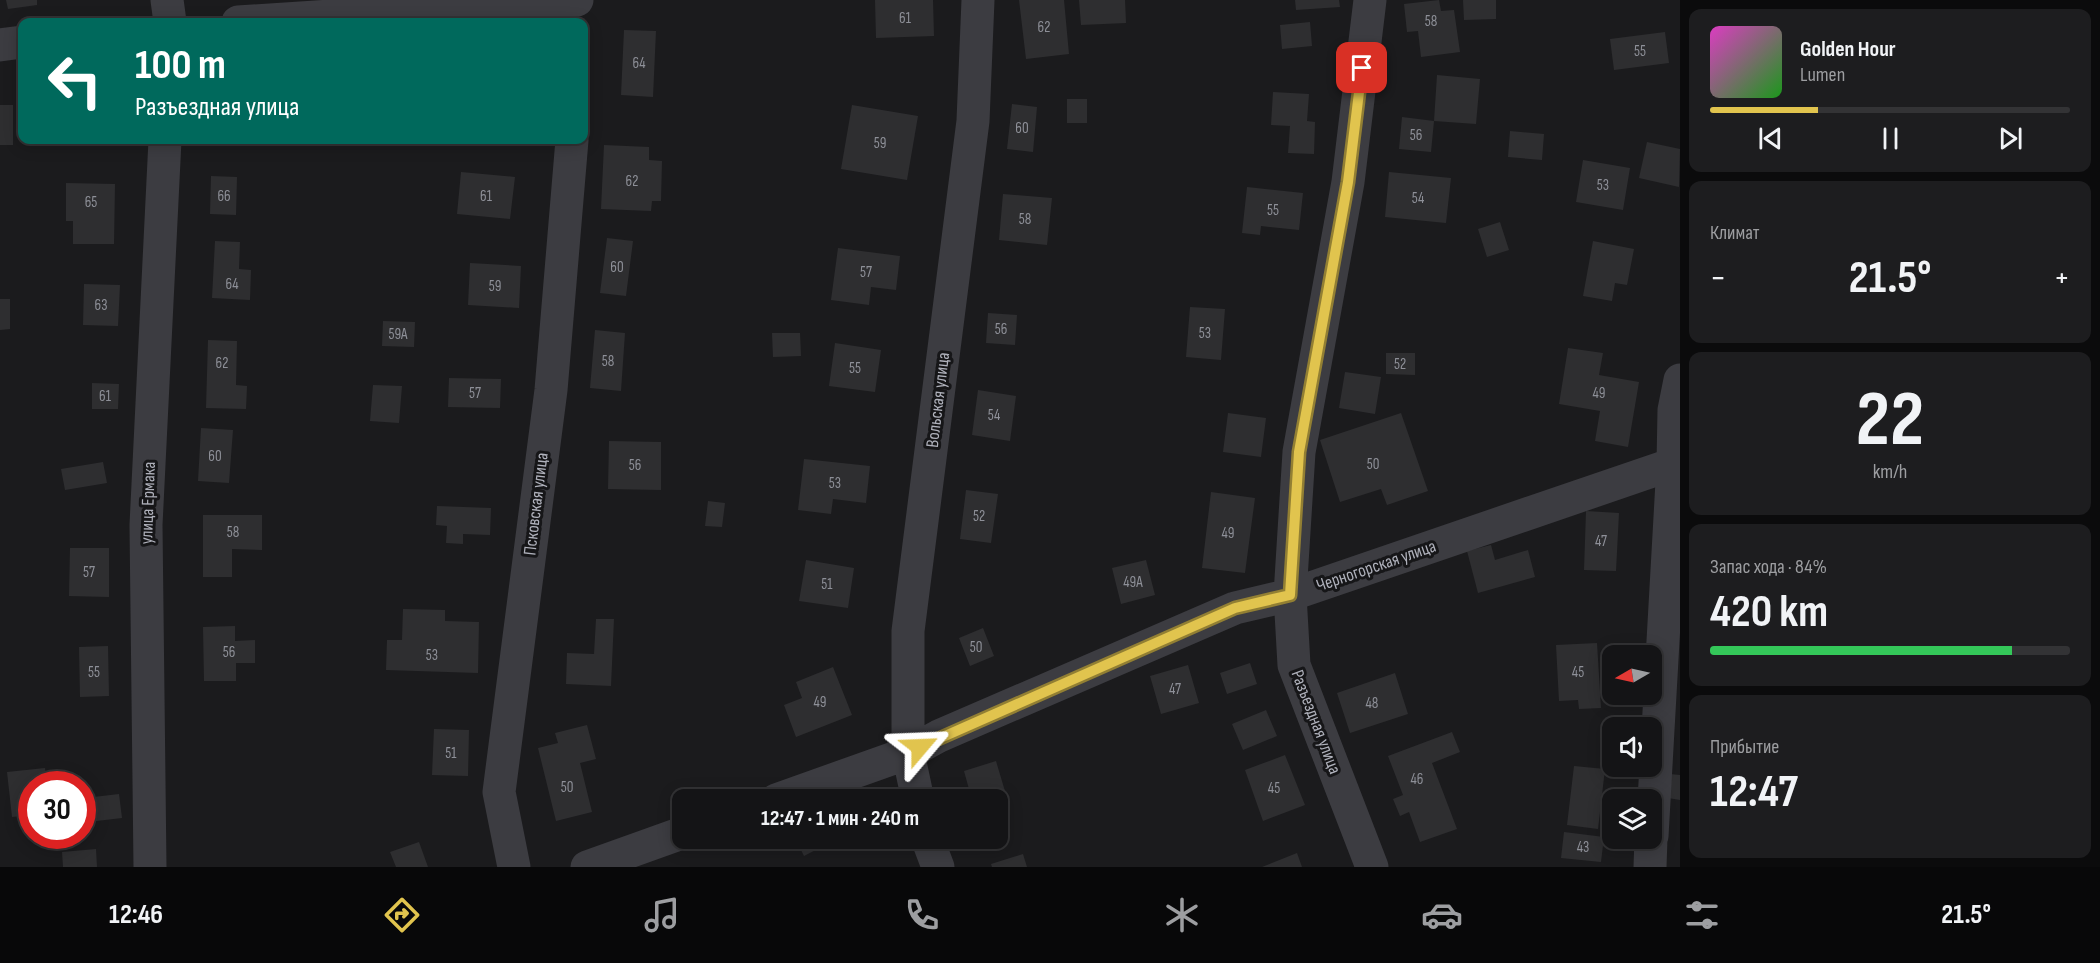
<!DOCTYPE html>
<html lang="ru">
<meta charset="utf-8">
<style>
:root{--surface:#141416;--page:#1d1d1f;--text:#f1f3f6;--muted:#9d9ea1;--line:#333335;--accent:#e1c44e}
body{margin:0;font-family:"Sofia Sans Condensed",sans-serif;background:var(--page);color:var(--text);height:100vh;display:flex;flex-direction:column;font-size:22px;white-space:nowrap}
*{box-sizing:border-box;margin:0}
p{font-size:20px;color:var(--muted)}
.icon{flex:none;width:33px;height:33px;fill:none;stroke:currentColor;stroke-width:2;stroke-linecap:round;stroke-linejoin:round}
.map{position:relative;flex:1;overflow:hidden}
.side{display:flex;flex-direction:column;gap:9px;padding:9px;background:#0b0b0c;width:420px}
.side>*{flex:none}
.hud{position:absolute;left:18px;top:18px;width:570px;height:126px;border-radius:12px;box-shadow:0 3px 15px #0003,0 0 0 2px var(--line);background:#00695c;color:#fff;overflow:hidden}
.needle{width:39px;rotate:261deg}
.tools{position:absolute;left:1602px;top:645px;display:grid;gap:12px}
.tools a{display:grid;place-items:center;width:60px;height:60px;border-radius:12px;background:var(--surface);box-shadow:0 3px 15px #0003,0 0 0 2px var(--line);font-size:30px}
.speed{position:absolute;left:18px;top:771px;display:flex;gap:12px;font-size:30px;font-weight:700;text-align:center}
.speed>*{display:grid;place-content:center;width:78px;height:78px;border-radius:50%;background:var(--surface);box-shadow:0 3px 15px #0003,0 0 0 2px var(--line);line-height:1}
.speed .limit{border:9px solid #d22;background:#fff;color:#111}
.pin{position:absolute;display:grid;place-items:center;width:51px;height:51px;color:#fff;margin:-26px;border-radius:12px;box-shadow:0 3px 9px #0006}
.me{position:absolute;width:66px;margin:-33px;rotate:64deg;stroke-linejoin:round;filter:drop-shadow(0 0 4px #0008)}
.turn{display:flex;align-items:center;gap:21px;height:126px;padding:0 18px;font-size:27px}
.turn .icon{width:78px;height:78px;stroke-width:2.5}
.turn b{display:block;font-size:42px;line-height:51px}
.big{font-size:45px;font-weight:700;line-height:1.1}
.side .tile{flex:1;display:flex;flex-direction:column;justify-content:center;gap:9px;min-width:0;padding:0 21px;border-radius:12px;background:var(--page)}
.side .dial{align-items:center;gap:0}
.dial b{font-size:78px;line-height:1}
.song{display:flex;align-items:center;gap:18px}
.cover{width:72px;height:72px;border-radius:9px;background:linear-gradient(135deg,hsl(310 70% 55%),hsl(120 70% 35%))}
.played{height:6px;border-radius:3px;background:linear-gradient(90deg,var(--accent) 30%,var(--line) 30%)}
.keys{display:flex;justify-content:space-around;direction:ltr}
.heat{display:flex;justify-content:space-between;align-items:center;font-size:33px;direction:ltr}
.charge{height:9px;border-radius:4px;background:linear-gradient(90deg,#34c759 84%,var(--line) 0)}
.trip{position:absolute;left:672px;top:789px;width:336px;height:60px;border-radius:12px;background:var(--surface);box-shadow:0 3px 15px #0003,0 0 0 2px var(--line);font-weight:700;line-height:60px;text-align:center}
.tabs{display:flex;height:96px;justify-content:space-around;align-items:center;background:#080809;color:var(--muted)}
.tabs .icon{width:42px;height:42px}
.tabs .on{color:var(--accent)}
.tabs b{font-size:27px;color:var(--text)}
main{display:flex;flex:1;min-height:0}
.map>svg:first-child{display:block}
.building{fill:#2e2e30}
.lines{fill:none;stroke-linecap:round;stroke-linejoin:round}
.minor{stroke:#3c3c41;stroke-width:33}
.route-casing{stroke:#927f33;stroke-width:15}
.route{stroke:#e1c44e;stroke-width:10}
.labels{text-anchor:middle;dominant-baseline:central;stroke-width:6;stroke-linejoin:round;paint-order:stroke}
.number-label{font-size:15px;fill:#8e9098}
.street-label{font-size:18px;fill:#afb1bb;stroke:#161618}
</style>
<main>
<div class="map">
<svg width="1680" height="867" viewBox="0 0 1680 867">
<rect width="100%" height="100%" fill="#1b1b1d"/>
<path class="building" d="M6,0H37V5L8,9Z
M875,0H933L934,36L876,38Z
M1019,0H1064L1069,54L1026,59Z
M1079,0H1125L1126,23L1081,25Z
M1295,0H1339L1340,7L1296,10Z
M1439,0L1441,11L1454,10L1460,52L1421,57L1418,31L1407,32L1404,4Z
M1463,0H1496V19L1464,20Z
M1310,22L1312,46L1282,49L1280,25Z
M624,30L656,31L653,97L621,95Z
M1665,32L1669,63L1614,70L1610,39Z
M1437,75L1480,79L1476,124L1434,121Z
M1273,92L1309,94L1307,121L1315,122L1314,154L1288,153L1290,126L1271,125Z
M1067,99H1087V123H1067Z
M1012,104L1037,107L1033,152L1007,149Z
M0,105H13V145H0Z
M852,105L918,116L907,180L841,169Z
M1402,117L1434,121L1431,152L1399,149Z
M1510,131L1544,134L1542,160L1508,157Z
M1647,142L1680,149L1679,187L1639,178Z
M604,145L649,147V160L662,161L661,201H652L651,211L601,209Z
M1583,160L1630,168L1623,210L1576,202Z
M461,172L515,177L510,219L457,214Z
M1389,172L1451,178L1446,223L1385,217Z
M211,176L237,177L236,215L210,214Z
M66,183L115,184L114,244H73V221H66Z
M1247,187L1303,193L1299,230L1261,226L1260,235L1242,233Z
M1003,194L1052,198L1047,245L999,240Z
M1500,222L1509,250L1487,257L1478,229Z
M607,238L633,241L626,296L600,293Z
M215,241L240,242L239,269L251,270L250,300L212,298Z
M1593,241L1634,249L1627,285L1615,283L1612,301L1583,296Z
M838,248L900,256L896,290L871,287L869,305L831,300Z
M470,263L521,266L519,308L468,305Z
M84,284L120,285L118,326L83,325Z
M0,299H10V329L0,330Z
M1190,307L1225,309L1221,360L1186,357Z
M988,313L1017,315L1015,345L986,343Z
M383,321L415,322L414,347L382,346Z
M595,330L625,333L621,391L590,388Z
M772,333H800L801,356L773,357Z
M208,340L237,341L236,385L247,386L246,409L206,408Z
M835,343L881,350L875,392L829,386Z
M1568,348L1603,353L1599,375L1639,382L1628,447L1595,441L1600,411L1559,404Z
M1386,353H1415V375L1386,374Z
M1345,372L1381,377L1375,414L1339,408Z
M449,378L501,379L500,408L448,407Z
M92,383L119,384L118,409H92Z
M373,385L402,386L399,423L370,421Z
M978,390L1016,396L1010,441L972,435Z
M1228,413L1266,418L1261,457L1223,452Z
M1401,413L1428,491L1387,505L1381,489L1340,502L1320,440Z
M201,428L233,430L229,483L198,481Z
M609,441L661,442V490L608,489Z
M804,459L870,466L866,503L833,499L831,514L798,510Z
M103,462L107,483L65,490L61,469Z
M966,490L998,494L991,543L960,539Z
M1211,492L1255,498L1245,573L1202,568Z
M708,501L725,503L722,527L705,526Z
M437,506L491,508L490,535L463,534V544L446,543L447,526L436,525Z
M1586,511L1619,513L1616,571L1584,570Z
M203,515H262V550L232,549V577H203Z
M1491,545L1495,560L1528,550L1535,577L1478,593L1467,551Z
M70,548H109V597L69,596Z
M806,560L854,568L848,608L799,601Z
M1146,560L1155,595L1121,604L1112,568Z
M403,609L445,610V621L479,622L478,673L386,670L387,640H402Z
M596,619H614L611,686L566,684L567,653L594,654Z
M235,626V641L255,640V663H236V681H204L203,627Z
M983,628L994,656L970,666L959,638Z
M1597,643L1601,708L1579,709L1578,700L1559,701L1556,645Z
M108,646L109,696L80,697L79,647Z
M1250,663L1257,684L1227,694L1220,673Z
M1188,665L1199,703L1161,714L1150,676Z
M833,667L852,715L796,737L784,705L802,698L796,682Z
M1395,673L1408,714L1350,733L1337,693Z
M1266,710L1277,736L1243,750L1232,724Z
M587,725L596,759L580,763L592,812L556,821L538,748L558,743L555,733Z
M434,729L469,730L468,776L432,775Z
M1452,732L1460,752L1432,763L1457,829L1420,842L1409,812L1400,816L1393,799L1403,795L1388,756Z
M1285,755L1305,805L1263,821L1245,770Z
M996,761L1010,808L998,812V800H972L964,771Z
M1574,766L1605,769L1598,829L1567,825Z
M45,768L47,784H32V815L12,817L7,772Z
M1670,774L1680,775V800L1668,798Z
M119,794L122,818L88,822L85,798Z
M1564,832L1604,837L1601,862L1561,858Z
M795,838H832L833,841L804,856Z
M419,842L428,867H396L390,852Z
M96,849L97,867H63L62,852Z
M1297,853L1302,867H1262Z
M1023,854L1027,867H992L991,864Z"/>
<g class="lines">
<path class="minor" d="M167,0L170,22
M1370,0L1348,182L1299,452L1290,595L1294,665L1372,867
M238,22L577,0
M0,45L22,42
M776,800L908,753L939,736L1235,608L1290,595L1673,464H1680
M918,800L908,753V631L973,121L978,0
M1652,836L1673,464L1674,410L1680,380
M927,838L938,867
M150,867L146,525L165,140
M514,867L499,792L551,390L572,140
M587,867L682,833
M1650,867L1651,838"/>
</g>
<g class="lines">
<g class="route-casing">
<path id="route" d="M920,747L1235,608L1290,595L1299,452L1348,182L1362,68"/>
</g>
<use href="#route" class="route"/>
</g>
<g class="labels">
<g class="number-label">
<text x="905" y="18">61</text>
<text x="1431" y="21">58</text>
<text x="1044" y="27">62</text>
<text x="1640" y="51">55</text>
<text x="639" y="63">64</text>
<text x="1022" y="128">60</text>
<text x="1416" y="135">56</text>
<text x="880" y="143">59</text>
<text x="632" y="181">62</text>
<text x="1603" y="185">53</text>
<text x="224" y="196">66</text>
<text x="486" y="196">61</text>
<text x="1418" y="198">54</text>
<text x="91" y="202">65</text>
<text x="1273" y="210">55</text>
<text x="1025" y="219">58</text>
<text x="617" y="267">60</text>
<text x="866" y="272">57</text>
<text x="232" y="284">64</text>
<text x="495" y="286">59</text>
<text x="101" y="305">63</text>
<text x="1001" y="329">56</text>
<text x="1205" y="333">53</text>
<text x="398" y="334">59А</text>
<text x="608" y="361">58</text>
<text x="222" y="363">62</text>
<text x="1400" y="364">52</text>
<text x="855" y="368">55</text>
<text x="475" y="393">57</text>
<text x="1599" y="393">49</text>
<text x="105" y="396">61</text>
<text x="994" y="415">54</text>
<text x="215" y="456">60</text>
<text x="1373" y="464">50</text>
<text x="635" y="465">56</text>
<text x="835" y="483">53</text>
<text x="979" y="516">52</text>
<text x="233" y="532">58</text>
<text x="1228" y="533">49</text>
<text x="1601" y="541">47</text>
<text x="89" y="572">57</text>
<text x="1133" y="582">49А</text>
<text x="827" y="584">51</text>
<text x="976" y="647">50</text>
<text x="229" y="652">56</text>
<text x="432" y="655">53</text>
<text x="94" y="672">55</text>
<text x="1578" y="672">45</text>
<text x="1175" y="689">47</text>
<text x="820" y="702">49</text>
<text x="1372" y="703">48</text>
<text x="451" y="753">51</text>
<text x="1417" y="779">46</text>
<text x="567" y="787">50</text>
<text x="1274" y="788">45</text>
<text x="1583" y="847">43</text>
</g>
<g class="street-label">
<text transform="translate(938 400) rotate(-83)">Вольская улица</text>
<text transform="translate(148 503) rotate(-88)">улица Ермака</text>
<text transform="translate(536 504) rotate(-83)">Псковская улица</text>
<text transform="translate(1376 566) rotate(-19)">Черногорская улица</text>
<text transform="translate(1316 722) rotate(69)">Разъездная улица</text>
</g>
</g>
</svg>
<div class="tools">
<a><svg class="needle" viewBox="-14 -14 28 28"><path d="M0-13l5 13h-10z" fill="#e53935"/><path d="M0 13l5-13h-10z" fill="#9d9ea1"/></svg></a>
<a><svg class="icon" aria-label="sound" viewBox="0 0 24 24"><path d="M4 9h4l5-4v14l-5-4H4zM17 9q2 3 0 6"/></svg></a>
<a><svg class="icon" aria-label="layers" viewBox="0 0 24 24"><path d="M12 4l9 5-9 5-9-5zM3 14l9 5 9-5"/></svg></a>
</div>
<div class="speed"><div class="limit">30</div></div>
<div class="pin" style="left:1362px;top:68px;background:#d93025"><svg class="icon" aria-label="arrive" viewBox="0 0 24 24"><path d="M6 21V4h12l-3 4 3 4H6"/></svg></div>
<svg class="me" style="left:920px;top:747px" viewBox="-20 -20 40 40"><path d="M0-17L14 15 0 8-14 15z" fill="#e1c44e" stroke="#fff" stroke-width="4"/></svg>
<div class="trip">12:47 · 1 мин · 240 m</div>
<div class="hud">
<div class="turn"><svg class="icon" aria-label="left" viewBox="0 0 24 24"><path d="M17 20v-9H6M10 6l-5 5 5 5"/></svg><div><b>100 m</b>Разъездная улица</div></div>
</div>
</div>
<section class="side">
<div class="tile">
<div class="song"><i class="cover"></i><div><b>Golden Hour</b><p>Lumen</p></div></div>
<div class="played"></div>
<div class="keys"><svg class="icon" aria-label="previous" viewBox="0 0 24 24"><path d="M18 5L8 12l10 7zM5 5v14"/></svg><svg class="icon" aria-label="pause" viewBox="0 0 24 24"><path d="M8 5v14M16 5v14"/></svg><svg class="icon" aria-label="next" viewBox="0 0 24 24"><path d="M6 5l10 7-10 7zM19 5v14"/></svg></div>
</div>
<div class="tile"><p>Климат</p>
<div class="heat"><a>−</a><b class="big">21.5°</b><a>+</a></div>
</div>
<div class="tile dial"><b>22</b><p>km/h</p></div>
<div class="tile"><p>Запас хода · 84%</p><b class="big">420 km</b><div class="charge"></div></div>
<div class="tile"><p>Прибытие</p><b class="big">12:47</b></div>
</section>
</main>
<nav class="tabs">
<b>12:46</b>
<svg class="icon on" aria-label="directions" viewBox="0 0 24 24"><path d="M12 3l9 9-9 9-9-9zM9 14v-3h6M13 9l2 2-2 2"/></svg>
<svg class="icon" aria-label="music" viewBox="0 0 24 24"><path d="M9 18V5l10-2v13"/><circle cx="6" cy="18" r="3"/><circle cx="16" cy="16" r="3"/></svg>
<svg class="icon" aria-label="phone" viewBox="0 0 24 24"><path d="M5 4h4l2 5-3 2q2 4 5 5l2-3 5 2v4C11 20 4 13 5 4z"/></svg>
<svg class="icon" aria-label="climate" viewBox="0 0 24 24"><path d="M12 3v18M4 7l16 10M4 17L20 7"/></svg>
<svg class="icon" aria-label="car" viewBox="0 0 24 24"><path d="M5 17H2v-5l4-1 3-4h7l3 4 3 1v5h-3M9 17h6M6 11h13"/><circle cx="7" cy="17" r="2"/><circle cx="17" cy="17" r="2"/></svg>
<svg class="icon" aria-label="filters" viewBox="0 0 24 24"><path d="M4 7h16M4 17h16"/><circle cx="9" cy="7" r="2"/><circle cx="15" cy="17" r="2"/></svg>
<b>21.5°</b>
</nav>
